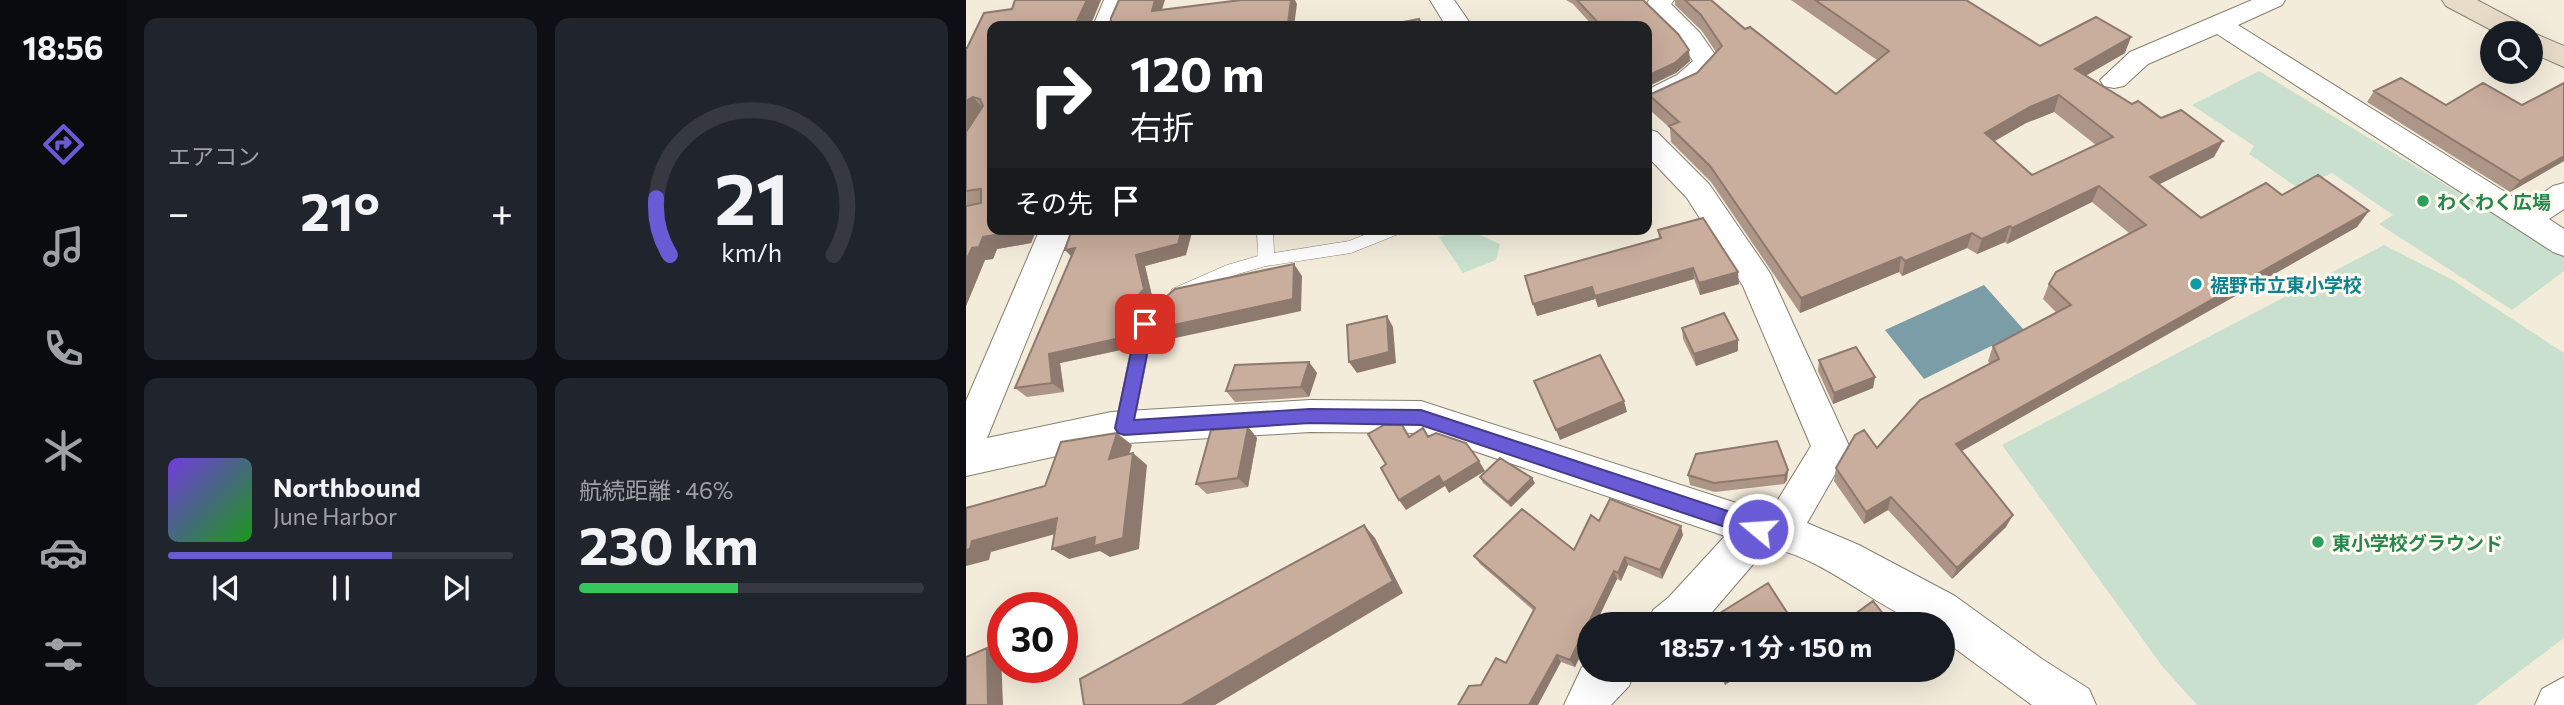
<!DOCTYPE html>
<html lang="ja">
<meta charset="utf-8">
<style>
:root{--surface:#171b24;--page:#20242c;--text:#f1f3f6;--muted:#9ea1a6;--line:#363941;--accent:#685bd5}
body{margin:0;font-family:Commissioner,"Noto Sans JP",sans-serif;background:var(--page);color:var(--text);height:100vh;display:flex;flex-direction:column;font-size:26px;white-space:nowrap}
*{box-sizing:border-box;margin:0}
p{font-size:23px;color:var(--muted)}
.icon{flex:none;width:38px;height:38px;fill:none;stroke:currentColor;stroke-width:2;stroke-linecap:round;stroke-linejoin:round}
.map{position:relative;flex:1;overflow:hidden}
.drawer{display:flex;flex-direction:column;gap:18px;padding:18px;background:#0d0f14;width:840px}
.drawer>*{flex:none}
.guide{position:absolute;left:21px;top:21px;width:665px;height:214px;border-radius:14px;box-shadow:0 7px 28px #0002;background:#202124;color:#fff;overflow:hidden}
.fabs{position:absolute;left:1514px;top:21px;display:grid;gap:14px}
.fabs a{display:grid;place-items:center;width:63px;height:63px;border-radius:50%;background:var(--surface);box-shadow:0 7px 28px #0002;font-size:35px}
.speed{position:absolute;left:21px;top:592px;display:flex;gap:14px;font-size:35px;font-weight:700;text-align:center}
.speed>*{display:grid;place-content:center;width:91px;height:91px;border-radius:50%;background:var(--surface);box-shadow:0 7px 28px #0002;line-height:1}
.speed .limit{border:10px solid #d22;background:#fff;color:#111}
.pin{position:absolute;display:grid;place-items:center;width:60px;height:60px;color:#fff;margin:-30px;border-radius:14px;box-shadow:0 4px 10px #0006}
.me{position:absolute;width:77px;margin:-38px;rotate:288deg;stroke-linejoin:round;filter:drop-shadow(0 0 5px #0008)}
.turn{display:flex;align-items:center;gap:24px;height:147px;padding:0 28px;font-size:32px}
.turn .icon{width:91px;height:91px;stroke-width:2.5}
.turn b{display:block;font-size:49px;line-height:60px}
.then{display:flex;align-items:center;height:66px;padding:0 28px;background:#0003;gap:14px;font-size:26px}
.big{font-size:52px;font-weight:700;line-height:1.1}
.drawer .tile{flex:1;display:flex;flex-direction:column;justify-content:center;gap:10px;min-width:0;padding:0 24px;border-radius:14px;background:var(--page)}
.drawer .dial{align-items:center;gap:0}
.dial svg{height:182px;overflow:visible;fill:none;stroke:var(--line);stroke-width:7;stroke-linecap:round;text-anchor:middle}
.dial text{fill:var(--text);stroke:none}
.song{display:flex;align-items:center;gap:21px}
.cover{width:84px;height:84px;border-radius:10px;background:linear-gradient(135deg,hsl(260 70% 55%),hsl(120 70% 35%))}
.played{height:7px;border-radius:4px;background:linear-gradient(90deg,var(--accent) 65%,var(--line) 65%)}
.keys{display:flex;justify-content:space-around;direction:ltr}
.heat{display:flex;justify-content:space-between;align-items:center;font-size:38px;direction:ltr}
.charge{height:10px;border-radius:5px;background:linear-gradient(90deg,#34c759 46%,var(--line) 0)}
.drawer .tiles{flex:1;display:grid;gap:18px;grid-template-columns:repeat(2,1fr)}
.trip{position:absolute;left:611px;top:612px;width:378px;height:70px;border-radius:35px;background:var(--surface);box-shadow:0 7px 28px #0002;font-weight:700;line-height:70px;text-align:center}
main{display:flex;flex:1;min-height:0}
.menu{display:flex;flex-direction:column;width:126px;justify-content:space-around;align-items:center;background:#090b0e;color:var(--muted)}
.menu .icon{width:49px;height:49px}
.menu .current{color:var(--accent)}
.menu b{font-size:32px;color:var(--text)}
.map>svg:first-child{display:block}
.green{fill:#c8e0cd}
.water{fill:#7b9da7}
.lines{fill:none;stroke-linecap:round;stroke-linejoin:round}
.lane-casing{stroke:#867f6f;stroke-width:1}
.street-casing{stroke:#867f6f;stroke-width:2}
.secondary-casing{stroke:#867f6f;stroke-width:2}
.lane{fill:#fff;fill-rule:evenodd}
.street{fill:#fff;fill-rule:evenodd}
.secondary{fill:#e8dcc8;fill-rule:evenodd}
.wall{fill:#ad9587;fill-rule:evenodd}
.shaded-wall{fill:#8d796e}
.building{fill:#c9ad9d;stroke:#8d796e;stroke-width:2;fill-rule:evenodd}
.route{fill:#685bd5;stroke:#443b8a;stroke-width:2}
.leisure-dot{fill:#2e9e5b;stroke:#fefaef;stroke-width:2.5}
.culture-dot{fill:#0f9aa8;stroke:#fefaef;stroke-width:2.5}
.labels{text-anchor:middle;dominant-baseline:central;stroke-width:6;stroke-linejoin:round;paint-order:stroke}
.leisure-label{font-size:19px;font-weight:bold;fill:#27864d;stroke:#fefaef;text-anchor:start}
.culture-label{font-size:19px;font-weight:bold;fill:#0d838f;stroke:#fefaef;text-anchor:start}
</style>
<main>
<nav class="menu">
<b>18:56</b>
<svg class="icon current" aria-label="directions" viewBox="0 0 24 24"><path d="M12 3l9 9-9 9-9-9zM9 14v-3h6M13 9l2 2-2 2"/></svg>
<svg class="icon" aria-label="music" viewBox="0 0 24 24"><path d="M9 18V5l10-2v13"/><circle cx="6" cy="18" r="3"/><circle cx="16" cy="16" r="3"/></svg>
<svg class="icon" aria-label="phone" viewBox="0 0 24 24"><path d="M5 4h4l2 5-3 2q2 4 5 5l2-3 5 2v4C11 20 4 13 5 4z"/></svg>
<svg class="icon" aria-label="climate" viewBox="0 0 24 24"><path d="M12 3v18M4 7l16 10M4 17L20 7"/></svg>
<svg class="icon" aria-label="car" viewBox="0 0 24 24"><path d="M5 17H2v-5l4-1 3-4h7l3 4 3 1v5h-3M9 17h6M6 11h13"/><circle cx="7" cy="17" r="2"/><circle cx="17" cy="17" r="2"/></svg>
<svg class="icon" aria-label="filters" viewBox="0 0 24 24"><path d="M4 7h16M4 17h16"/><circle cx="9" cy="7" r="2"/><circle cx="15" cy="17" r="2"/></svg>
</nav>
<section class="drawer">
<div class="tiles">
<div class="tile"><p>エアコン</p>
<div class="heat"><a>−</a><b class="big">21°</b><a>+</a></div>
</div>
<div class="tile dial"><svg viewBox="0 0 100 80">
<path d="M14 69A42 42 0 1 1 86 69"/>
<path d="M14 69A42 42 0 0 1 8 44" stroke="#685bd5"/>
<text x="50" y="56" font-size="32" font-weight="700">21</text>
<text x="50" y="72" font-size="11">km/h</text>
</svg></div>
<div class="tile">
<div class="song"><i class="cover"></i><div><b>Northbound</b><p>June Harbor</p></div></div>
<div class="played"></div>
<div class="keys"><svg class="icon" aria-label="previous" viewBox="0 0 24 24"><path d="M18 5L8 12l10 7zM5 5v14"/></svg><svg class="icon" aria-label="pause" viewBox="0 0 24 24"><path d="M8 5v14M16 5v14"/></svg><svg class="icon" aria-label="next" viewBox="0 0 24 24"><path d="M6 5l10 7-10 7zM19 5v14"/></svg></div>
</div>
<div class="tile"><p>航続距離 · 46%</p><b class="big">230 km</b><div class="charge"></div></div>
</div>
</section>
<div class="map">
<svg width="1598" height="705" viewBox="0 0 1598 705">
<rect width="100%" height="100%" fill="#f4ecdb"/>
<path class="green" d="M1293,71L1598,257V271L1546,310L1413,224L1427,215L1366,173L1332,188L1283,154L1288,146L1226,105Z
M500,229L534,244L530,260L497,273L473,237Z
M1418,245L1485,279L1598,353V638L1509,705H1231L1196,666L1036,445Z"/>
<path class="water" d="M1018,285L1058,330L958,379L919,330Z"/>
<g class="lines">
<g class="lane-casing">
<path id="lane" d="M291,229H307L308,253L383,241L413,229H437L435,233L385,253L300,266L272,274L218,299H206L204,294L206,289L261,265L292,256Z
M188,307L194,309L196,314L187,327L167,428L165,434L158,436L151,434L149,428L170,324L182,309Z"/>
</g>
<g class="street-casing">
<path id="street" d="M138,0H162L153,26H127Z
M464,0H488L506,26H480Z
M683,0H708L705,4L734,33L754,62L731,87L681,110V90L711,75L727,61L715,43L683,10L680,5Z
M1286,0H1319L1316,5L1272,25L1560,205L1587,186L1598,183V209L1583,219L1598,229V256L1587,252L1251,34L1182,64L1158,86L1148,88L1138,86L1134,80L1164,52Z
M681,129L691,132L743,184L804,273L884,448L841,523L893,545L989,596L1076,659L1123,689L1130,705H1066L976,639V625C970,625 961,626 955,624C908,606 851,553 801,548L735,625H681L687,610L703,597L759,536L455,433L344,432L145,444L0,476V401L74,229H106L21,438L145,412L344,400L455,401L792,510L805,511L845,446L777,286L721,198L681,156Z
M623,661V670H669L663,686L645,705H598L616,667Z
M1598,677V705H1569L1576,689Z"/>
</g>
<g class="secondary-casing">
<path id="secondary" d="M1476,0H1511L1562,27L1565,32L1598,46V67L1564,52V33H1531L1480,6Z"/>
</g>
<use href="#lane" class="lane"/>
<use href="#street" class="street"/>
<use href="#secondary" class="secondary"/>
</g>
<path class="wall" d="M49,0H135L124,26H26V229H71L65,243L31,249L27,259L19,260L0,306V206L9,204L0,205V48H1L18,13L46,9Z
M600,0H677L724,61L710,73L681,26H627L607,4Z
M709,0H745L779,29L870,94L911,60L825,0H1000L1074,46L1159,53L1120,75L1248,157L1193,184L1235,218L1316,195L1391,227L996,451L1040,527L986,579L922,510L898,524L868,481L870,468L911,448L1024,364L1022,361L1027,346L1091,313L1077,299L1083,284L1163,233L1126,202L1041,244L1039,242L1011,254L1001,248L936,276L933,272L834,313L745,182L705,142L704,128L685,111L683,95L731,73L750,52L736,31L709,5ZM1088,112L1130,145L1066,175L1028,141L1060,123Z
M1408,91L1598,161L1544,192L1401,102Z
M692,230L773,284L734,295L728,279L632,307L629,299L571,316L693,238Z
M220,255L179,266L187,300L170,318L164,348L94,363L98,392L61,397L49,388L105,257Z
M716,328L772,340V351L730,366L717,339Z
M853,360L909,377L907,388L867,404L852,371Z
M343,362L351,373L343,397L269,402L260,391Z
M282,427L291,438L282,487L241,494L230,484Z
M822,470L821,480L818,484L749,492L724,485L722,475Z
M514,477L569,483L545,507L517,483Z
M717,535L696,579L662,565L655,581L651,579L609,667L595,662L515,685L540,663L568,611L514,564L508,556L608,550Z
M751,670H781L759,685Z"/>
<path class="shaded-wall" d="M121,0H135L124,26H99Z
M189,0H199L192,22L186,11Z
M325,0H329L331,4L328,26L322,23Z
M1165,37L1159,53L1104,85L1109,69Z
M723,50L724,61L710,73L681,87V76Z
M1093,95L1088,112L1060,123L1015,149L1019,133L1064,107Z
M7,97L19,110L0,132V101Z
M1257,141L1248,157L1176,193L1184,177Z
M1598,156V161L1544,192L1554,181Z
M1133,186L1126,202L1041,244L1046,228Z
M1403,211L1391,227L985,457L990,444Z
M1044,226L1039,242L1011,254L1016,239Z
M53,229H71L65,243L31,249L27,259L19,260L0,306V261L6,248L17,237Z
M216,229H227L220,255L179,266L187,300L170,318L164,348L94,363L98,392L86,383L83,354L170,255Z
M1006,233L1001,248L936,276L939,261Z
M109,248V260L99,250Z
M935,257L933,272L834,313L835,298Z
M328,264L336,276L335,311L186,343L176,332Z
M727,268L728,279L632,307L629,296Z
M772,272L773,284L734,295L733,283Z
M626,287L629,299L571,316L567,304Z
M421,316L427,327L430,363L391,373L383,362Z
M772,340V351L730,366L728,354Z
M343,362L351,373L343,397L335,387Z
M909,377L907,388L867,404L868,393Z
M658,401L661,412L594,440L590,430Z
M282,427L291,438L282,487L272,478Z
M151,433L166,445L158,471L143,459Z
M167,453L181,465L173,549L144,557L134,551L103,559L86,549L129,537Z
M513,461L519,471L483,493L479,486L440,510L433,500L473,476Z
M822,470L821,480L818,484L819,475Z
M566,478L569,483L545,507L542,502Z
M925,497L922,510L898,524L900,512Z
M1047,515L1040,527L986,579L991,568Z
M91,518L107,529L25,552L23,560L0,566V550L6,541Z
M398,525L409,538L437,593L249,705H215Z
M715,526L717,535L696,579L694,570Z
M659,557L662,565L655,581L652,573Z
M648,571L651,579L629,625H623V637L609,667L604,660Z
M822,614L821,621L816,625H809L810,621Z
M21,648L35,654L37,705H22Z
M591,655L595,662L572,705H563Z
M770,670H781L759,685L758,678Z"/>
<path class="building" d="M49,0H121L109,25L99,26H26V90L24,94H26V229H53V231L17,237L13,247L6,248L0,261V206L15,203V189L0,191V132L17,106L14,99L7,97L0,101V48H1L18,13L46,9Z
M153,0H189L186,11L275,0H325L322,23L422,25L453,19L456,26H144L145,18Z
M611,0H677L712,34L723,50L709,63L681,76V26H635Z
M719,0H745L779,29L784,27L870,94L923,51L849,0H1000L1074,46L1130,17L1165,37L1109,69L1166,104L1172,101L1195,118L1215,110L1257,141L1184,177L1235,218L1300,183L1316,195L1352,175L1403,211L990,444L1047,515L991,568L925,497L900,512L870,468L889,435L898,430L911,448L954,400L1033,359L1027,346L1105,305L1083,284L1090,272L1180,225L1133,186L1046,228L1044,226L1016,239L1006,233L939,261L935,257L835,298L744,166L703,126L713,122L683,95L731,73L756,46L735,15ZM1093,95L1147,137L1066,175L1019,133L1064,107Z
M1435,78L1480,105L1517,83L1556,105L1598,83V156L1554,181L1408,91Z
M737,218L772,272L733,283L727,268L629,296L626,287L567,304L559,276L695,238L692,230Z
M106,229H216L212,244L170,255L178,289L161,308L154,338L83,354L86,383L49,388L109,248L99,250Z
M328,264L327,299L176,332L179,316L209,289Z
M758,313L772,340L728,354L716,328Z
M421,316L423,352L383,362L381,325Z
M890,347L909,377L868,393L853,360Z
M634,355L658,401L590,430L568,381Z
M343,362L335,387L260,391L269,365Z
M418,425H436L443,437L457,428L462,437L470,433L500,443L513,461L477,483L473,476L433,500L415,468L420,464L402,434Z
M282,427L272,478L230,484L245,430Z
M151,433L143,459L167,453L157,538L128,546L129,537L86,549L91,518L6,541L4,549L0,550V508L79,486L95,442Z
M811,441L822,470L819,475L748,483L722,475L730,454Z
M534,458L566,478L542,502L514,477Z
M644,499L715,526L694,570L659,557L652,573L648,571L604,660L591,655L563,705H492L503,686L515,685L530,658L540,663L569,608L508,556L556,509L608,550L625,515L633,521Z
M398,525L427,581L215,705H118L114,679Z
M802,583L822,614L810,621L812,625H735Z
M907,601L926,625H885L881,620Z
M21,648L22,705H0V657Z
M754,670H770L758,678Z"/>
<path class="route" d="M179,318L187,324L168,420L344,409L455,410L792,521L799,523L802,529L799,535L792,538L455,425L344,423L158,435L152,433L149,428L171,324Z"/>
<g class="leisure-dot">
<circle cx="1457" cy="201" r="7"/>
<circle cx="1352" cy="542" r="7"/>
</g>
<circle class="culture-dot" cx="1230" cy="284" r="7"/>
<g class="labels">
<g class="leisure-label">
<text x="1471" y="201">わくわく広場</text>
<text x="1366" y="542">東小学校グラウンド</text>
</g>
<g class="culture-label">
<text x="1244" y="284">裾野市立東小学校</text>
</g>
</g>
</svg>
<div class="fabs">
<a><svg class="icon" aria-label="search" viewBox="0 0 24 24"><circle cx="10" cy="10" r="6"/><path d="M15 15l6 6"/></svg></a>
</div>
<div class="speed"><div class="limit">30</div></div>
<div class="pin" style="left:179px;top:324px;background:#d93025"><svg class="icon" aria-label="arrive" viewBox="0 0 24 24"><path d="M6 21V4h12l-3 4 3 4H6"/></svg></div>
<svg class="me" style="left:792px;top:529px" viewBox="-20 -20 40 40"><circle r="17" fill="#685bd5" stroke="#fff" stroke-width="3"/><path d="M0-11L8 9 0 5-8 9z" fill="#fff"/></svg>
<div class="trip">18:57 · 1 分 · 150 m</div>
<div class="guide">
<div class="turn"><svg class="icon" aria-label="right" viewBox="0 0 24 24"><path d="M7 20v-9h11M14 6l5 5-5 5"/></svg><div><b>120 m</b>右折</div></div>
<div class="then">その先<svg class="icon" aria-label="arrive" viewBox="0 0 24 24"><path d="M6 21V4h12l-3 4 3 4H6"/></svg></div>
</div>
</div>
</main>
